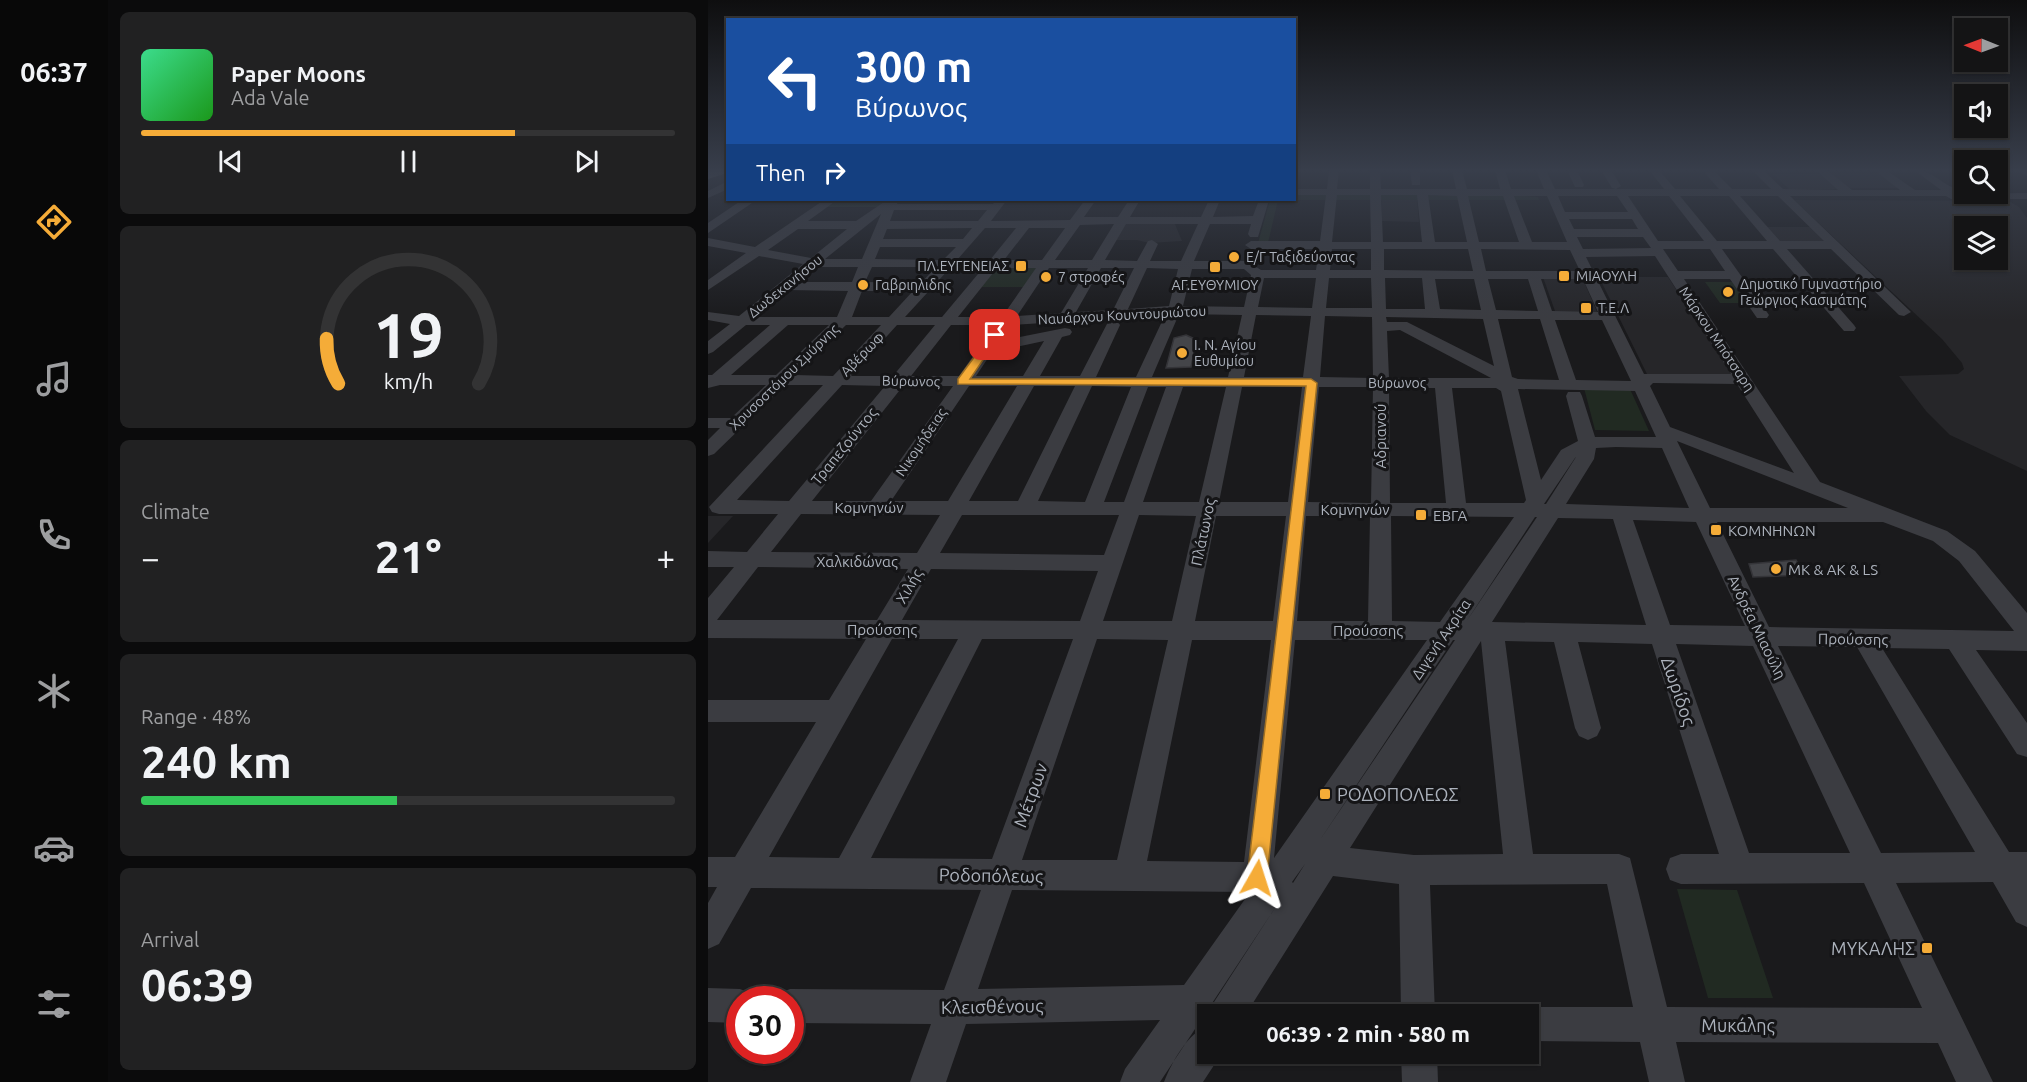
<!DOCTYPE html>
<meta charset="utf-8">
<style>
:root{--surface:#141415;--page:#212122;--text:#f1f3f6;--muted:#9d9ea0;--line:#333334;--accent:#f5ac38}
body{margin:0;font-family:Ubuntu,sans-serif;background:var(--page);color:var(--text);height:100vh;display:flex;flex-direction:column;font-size:22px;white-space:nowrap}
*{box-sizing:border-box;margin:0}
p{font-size:20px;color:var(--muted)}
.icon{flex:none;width:33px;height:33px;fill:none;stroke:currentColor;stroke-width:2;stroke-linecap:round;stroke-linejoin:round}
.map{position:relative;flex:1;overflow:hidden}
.side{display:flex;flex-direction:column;gap:12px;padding:12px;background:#0b0b0c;width:600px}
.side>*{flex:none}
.banner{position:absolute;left:18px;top:18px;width:570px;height:183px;border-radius:0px;box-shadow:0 2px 4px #0004,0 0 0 2px var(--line);background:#1a4fa0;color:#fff;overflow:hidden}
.needle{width:39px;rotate:271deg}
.fabs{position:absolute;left:1246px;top:18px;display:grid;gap:12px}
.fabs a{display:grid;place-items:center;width:54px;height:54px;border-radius:0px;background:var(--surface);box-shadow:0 2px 4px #0004,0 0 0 2px var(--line);font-size:30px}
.speed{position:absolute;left:18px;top:986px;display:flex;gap:12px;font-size:30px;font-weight:700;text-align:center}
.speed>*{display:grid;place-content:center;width:78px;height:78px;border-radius:50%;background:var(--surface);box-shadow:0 2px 4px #0004,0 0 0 2px var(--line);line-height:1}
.speed .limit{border:9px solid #d22;background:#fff;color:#111}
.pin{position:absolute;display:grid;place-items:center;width:51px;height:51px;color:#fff;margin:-26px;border-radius:12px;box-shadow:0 3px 9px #0006}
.me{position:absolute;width:66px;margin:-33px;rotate:6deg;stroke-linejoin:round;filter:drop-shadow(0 0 4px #0008)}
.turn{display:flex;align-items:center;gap:21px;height:126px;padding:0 30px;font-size:27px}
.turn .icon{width:78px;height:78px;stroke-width:2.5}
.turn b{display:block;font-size:42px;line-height:51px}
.then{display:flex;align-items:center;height:57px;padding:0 30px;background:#0003;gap:12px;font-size:22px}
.big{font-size:45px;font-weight:700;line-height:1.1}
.side .card{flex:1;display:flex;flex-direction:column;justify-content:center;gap:9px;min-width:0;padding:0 21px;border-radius:9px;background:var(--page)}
.side .dial{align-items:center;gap:0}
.dial svg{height:156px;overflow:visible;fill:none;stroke:var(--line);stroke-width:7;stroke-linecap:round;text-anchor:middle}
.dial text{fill:var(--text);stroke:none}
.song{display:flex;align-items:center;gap:18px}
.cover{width:72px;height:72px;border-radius:9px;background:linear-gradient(135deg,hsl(150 70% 55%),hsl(120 70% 35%))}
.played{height:6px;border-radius:3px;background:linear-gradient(90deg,var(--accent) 70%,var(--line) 70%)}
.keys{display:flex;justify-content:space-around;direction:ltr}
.heat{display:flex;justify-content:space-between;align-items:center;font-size:33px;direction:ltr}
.charge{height:9px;border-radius:4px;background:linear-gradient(90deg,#34c759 48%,var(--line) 0)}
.trip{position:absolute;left:489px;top:1004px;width:342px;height:60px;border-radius:0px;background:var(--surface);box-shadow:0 2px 4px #0004,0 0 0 2px var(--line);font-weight:700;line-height:60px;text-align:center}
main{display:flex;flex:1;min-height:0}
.menu{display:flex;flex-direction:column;width:108px;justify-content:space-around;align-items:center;background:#080808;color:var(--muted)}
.menu .icon{width:42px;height:42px}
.menu .current{color:var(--accent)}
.menu b{font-size:27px;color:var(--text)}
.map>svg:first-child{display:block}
.built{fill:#262629;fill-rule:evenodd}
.green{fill:#212a22}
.building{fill:#444549;stroke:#343438;stroke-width:1.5}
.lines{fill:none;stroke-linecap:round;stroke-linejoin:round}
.minor{fill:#3b3c41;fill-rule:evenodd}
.major{fill:#575960;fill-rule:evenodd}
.route{fill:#f5ac38;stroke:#9f7024;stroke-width:1.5}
.poi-dot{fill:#f5ac38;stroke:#151517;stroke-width:2}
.labels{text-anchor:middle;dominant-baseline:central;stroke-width:6;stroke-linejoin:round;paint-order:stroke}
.far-poi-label{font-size:14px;fill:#acb2bc;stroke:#151517;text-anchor:start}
.far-street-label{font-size:14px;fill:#acb2bc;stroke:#151517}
.street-label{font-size:15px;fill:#acb2bc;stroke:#151517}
.poi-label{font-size:15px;fill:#acb2bc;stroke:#151517;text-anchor:start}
.near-street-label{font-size:18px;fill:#acb2bc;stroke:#151517}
.near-poi-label{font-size:18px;fill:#acb2bc;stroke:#151517;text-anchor:start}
</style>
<main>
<nav class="menu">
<b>06:37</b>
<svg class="icon current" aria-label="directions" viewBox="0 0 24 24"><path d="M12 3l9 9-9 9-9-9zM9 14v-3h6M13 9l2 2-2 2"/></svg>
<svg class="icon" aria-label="music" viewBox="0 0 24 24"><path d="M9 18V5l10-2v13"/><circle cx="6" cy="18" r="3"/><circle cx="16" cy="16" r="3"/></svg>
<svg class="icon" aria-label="phone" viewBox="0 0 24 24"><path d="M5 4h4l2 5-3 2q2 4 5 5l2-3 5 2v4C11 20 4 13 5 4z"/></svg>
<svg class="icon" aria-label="climate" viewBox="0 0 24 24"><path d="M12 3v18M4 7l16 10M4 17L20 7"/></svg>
<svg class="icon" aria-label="car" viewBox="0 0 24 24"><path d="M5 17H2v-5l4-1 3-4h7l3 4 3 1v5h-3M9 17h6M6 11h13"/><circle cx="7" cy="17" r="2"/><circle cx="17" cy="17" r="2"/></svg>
<svg class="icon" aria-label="filters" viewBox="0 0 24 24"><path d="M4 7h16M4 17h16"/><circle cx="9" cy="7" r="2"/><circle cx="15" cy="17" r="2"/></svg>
</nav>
<section class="side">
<div class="card">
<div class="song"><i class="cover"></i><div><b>Paper Moons</b><p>Ada Vale</p></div></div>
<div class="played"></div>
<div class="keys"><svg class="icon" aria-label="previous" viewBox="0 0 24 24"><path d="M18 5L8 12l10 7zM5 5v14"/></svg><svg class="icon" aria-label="pause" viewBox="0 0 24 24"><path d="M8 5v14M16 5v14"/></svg><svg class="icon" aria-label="next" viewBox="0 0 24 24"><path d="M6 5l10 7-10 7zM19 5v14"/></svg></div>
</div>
<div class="card dial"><svg viewBox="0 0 100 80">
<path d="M14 69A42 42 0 1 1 86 69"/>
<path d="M14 69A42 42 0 0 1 8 46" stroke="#f5ac38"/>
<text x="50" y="56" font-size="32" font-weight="700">19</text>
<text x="50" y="72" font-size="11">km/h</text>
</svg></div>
<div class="card"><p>Climate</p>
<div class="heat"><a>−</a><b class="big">21°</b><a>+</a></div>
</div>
<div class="card"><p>Range · 48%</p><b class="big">240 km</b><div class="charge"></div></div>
<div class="card"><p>Arrival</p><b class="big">06:39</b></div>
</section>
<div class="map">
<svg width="1319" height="1082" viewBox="0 0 1319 1082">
<rect width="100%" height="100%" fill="#1a1a1c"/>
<path class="built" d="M1121,173H1170L1192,188H1140Z
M1065,174H1116L1135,189H1081Z
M674,199H709L711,222L674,221Z
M1086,200L1301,201L1311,207L1319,218V471L1242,435L1218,411L1191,376L1250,374L1256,369L1254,363L1234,339ZM1257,226H1290V260H1257Z
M418,222H466L474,241L441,243L429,240H407Z
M1056,227H1105L1123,244H1072Z
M835,277H874L890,314H848Z
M891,277H960L1023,374H939Z
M0,516H25L0,543Z"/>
<path class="green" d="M587,194C667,194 749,190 830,197L831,200H570L560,243H550L562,200H586Z
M129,200H182L170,207H118Z
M285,266H331L316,287H270Z
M997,282H1027L1043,303H1012Z
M876,388L922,389L941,431L887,430Z
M969,889L1029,890L1065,998H1000Z"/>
<path class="building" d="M478,335L489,340L483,367L458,368L466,338Z
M1088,560L1096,575L1045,577L1041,564Z"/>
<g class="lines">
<path class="minor" d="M621,170H631L629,189H662V170H672L673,189H748L744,170H754L759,189H792L787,170H797L803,189H836L828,170H838L847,189H908L904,188L893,170H903L913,186L908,189H956L941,170H951L967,189H1011L994,170H1005L1024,189H1063L1044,170H1055L1075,189L1130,190L1108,170H1119L1144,190H1192L1166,170H1178L1207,190H1233L1206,170C1226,169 1237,190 1257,190V194L1319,193V199H1243L1238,196H1082L1203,312L1196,316L1191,315L1123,249H1079L1146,325L1148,328L1146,331H1136L1065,249H1014L1061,315L1059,318H1049L1022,279H976L1112,482L1239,531L1267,551L1319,613V651L1268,650L1319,723V757L1309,754L1241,649L1174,648L1301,852H1319V927L1308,922L1285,882L1188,883L1285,1082H1248L1230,1043L968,1042L977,1082H941L932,1042L820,1041V1014H807L820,1007H925L899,884L722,885L727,1014H693L691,884L625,876L538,1014H501L506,1002L567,908L452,1082H412L417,1069L452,1020L258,1024L238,1082H202L223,1024L82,1023V999H68L70,994L82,989L236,990L273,890L43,888L11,944L0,949V903L9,887H0V857H27L108,722H0V700H121L158,639L0,638V598L26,567H0V551L39,552L70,514H11L4,512L1,507L115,385H77L6,454L0,456V440L12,428H0V418H23L58,385H12L0,388V375H4L62,325H38L5,352L0,354V341L22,324L0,320V312L31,316L95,264L51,256L0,290V280L38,253L0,246V238L47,247L116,200H129L100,221H148L179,200H190L189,204H285L288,200H299L283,221L362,220L377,200H388L376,217H410L421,200H432L422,217H493L501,200H512L505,217L545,216L551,200H561L550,237H542L540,234L543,224H502L486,261H539L553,270H608L611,249H543L537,245L543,241H612L618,195H586V189H619ZM629,195H662L663,242H624ZM673,195H709L714,242H675ZM720,195L749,196L759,242H727ZM760,196H795L811,242H771ZM806,196H839L859,242H824ZM850,196H909L920,212H857ZM920,196H961L996,241H950ZM972,196H1021L1059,241H1009ZM1032,196H1070L1116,241H1072ZM186,210H279L270,221H182ZM173,214L154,259H117ZM861,219H924L930,229H866ZM406,224L384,260H347L372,225ZM418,224H490L473,261H442L450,244L444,240L440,241L429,261L397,260ZM264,228L255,239H175L179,229ZM277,228H308L282,260H249ZM321,228H357L334,260H296ZM90,229H139L103,258L60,250ZM869,237H935L943,248L875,249ZM172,247H248L235,260L167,259ZM624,249H663V270H622ZM676,249H760L765,271L676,270ZM773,249L862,250L872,271H778ZM955,249H1002L1017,271H970ZM947,256L1023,374H936L878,257ZM108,267H150L144,282H90ZM164,267H228L213,283L157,282ZM242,268H275L234,317H197ZM289,268H328L294,317H250ZM341,268H380L353,313L309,316ZM393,268H426L405,310L368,312ZM439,268L470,269L461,306L420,309ZM484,269H536L543,275L536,307L475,306ZM556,278H608L604,308L550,307ZM621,278H663L664,308H618ZM677,278H714L717,309H678ZM727,279H766L773,310L732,309ZM780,279H820L830,311L788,310ZM833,279H875L890,312L844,311ZM80,290L140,291L129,317H48ZM154,291H205L181,317H144ZM471,314L534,315L520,377H444ZM457,315L428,377H388L412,325L410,322H400L372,376H332L354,337L362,335L364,332L362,329L357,328L292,341L303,325ZM548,315L603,316L595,377H536ZM617,316L664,317L665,378L612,377ZM678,317L775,319L786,366L699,322H679ZM790,319H832L851,380L810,379L804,377ZM847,320H894L923,381L868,380ZM80,325H121L68,375H23ZM138,325H173L125,376L87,375ZM189,325H227L185,376H143ZM243,325H287L251,376H203ZM692,330L783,378H681L679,331ZM336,341L315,376H268L284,352ZM945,383L1029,384L1086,473L962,427L942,386ZM134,385L177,386L81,501L29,500ZM195,386H245L163,501H104ZM261,386H309L240,501H183ZM326,386H367L310,501H261ZM384,386L423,387L377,502L330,501ZM440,387H458L416,502H396ZM475,387H518L491,502H435ZM534,387H594L580,502H511ZM611,387H665L663,503L600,502ZM681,388H727L738,503H682ZM744,388H788L793,391L818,500L816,503H758ZM810,389L927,391L948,437H887L874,396L872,392H860L858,396L870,441L853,450L833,480ZM969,441L1140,508H1002ZM908,447L954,448L981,508L858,504L886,459L888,448ZM868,457L838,504H836L867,458ZM93,514L232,515L209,553L63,552ZM254,515H411L396,555L232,553ZM431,515L488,516L464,621H395ZM508,516H578L565,621H487ZM598,516H662L660,621H589ZM683,516L806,517L732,622L684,621ZM827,517H829L758,622ZM850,518L905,519L938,625L784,622ZM925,520L988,522L1037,626L962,625ZM1009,522H1175L1225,541L1251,561L1306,631L1061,627ZM50,567L200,569L169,620H9ZM223,569L390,571L372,621L194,620ZM184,639H250L131,858L61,857ZM274,639H365L284,859L163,858ZM389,639L460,640L409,860H314ZM484,640H563L536,862L439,861ZM587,640H719L566,858ZM745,640H747L612,840ZM773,641L795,854L706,855L642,848ZM797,641L846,642L867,728L871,736L880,740L889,736L893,728L870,642L944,644L1011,854H973L962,858L958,869L962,880L973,884L1156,883L1214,1008L959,1007L922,858L911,854H825ZM968,644L1045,646L1142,853H1041ZM1070,646L1149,647L1267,852L1173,853ZM597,864L585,883L584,882ZM304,890L542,892L476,985L270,989Z
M702,170H712V185H704Z
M859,170H869L876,185L875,187H867Z
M1308,170H1319V176Z
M20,181V189L0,198V191Z
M34,200H105L99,203H44L0,233V223Z
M0,988L32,989L44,994L46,999H32V1023L0,1022Z
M500,1025V1053H514L495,1082H456C464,1062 479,1034 500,1025Z
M693,1053H729L730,1082H694Z"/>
<path class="major" d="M20,170L19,173L0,179V171Z"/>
</g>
<linearGradient id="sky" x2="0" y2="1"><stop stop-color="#0e0e0f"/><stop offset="0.53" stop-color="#383e4b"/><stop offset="1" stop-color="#383e4b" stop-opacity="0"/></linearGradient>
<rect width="1319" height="321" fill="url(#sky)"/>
<path class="route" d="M287,332L292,335L262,379H603L609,383L559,878L556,885L549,887L542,885L539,878L598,386L250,384V379L284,333Z"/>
<g class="poi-dot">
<circle cx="526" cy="257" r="6"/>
<rect x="307" y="260" width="12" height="12" rx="3"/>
<rect x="501" y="261" width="12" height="12" rx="3"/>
<rect x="850" y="270" width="12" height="12" rx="3"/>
<circle cx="338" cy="277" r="6"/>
<circle cx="155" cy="285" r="6"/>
<circle cx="1020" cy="292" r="6"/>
<rect x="872" y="302" width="12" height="12" rx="3"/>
<circle cx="474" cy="353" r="6"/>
<rect x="707" y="509" width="12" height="12" rx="3"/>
<rect x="1002" y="524" width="12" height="12" rx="3"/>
<circle cx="1068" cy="569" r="6"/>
<rect x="611" y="788" width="12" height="12" rx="3"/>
<rect x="1213" y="942" width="12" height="12" rx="3"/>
</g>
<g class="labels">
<g class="far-poi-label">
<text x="538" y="257">Ε/Γ Ταξιδεύοντας</text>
<text x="301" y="266" text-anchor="end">ΠΛ.ΕΥΓΕΝΕΙΑΣ</text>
<text x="868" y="276">ΜΙΑΟΥΛΗ</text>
<text x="350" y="277">7 στροφές</text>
<text x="1032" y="284">Δημοτικό Γυμναστήριο<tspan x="1032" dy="16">Γεώργιος Κασιμάτης</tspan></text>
<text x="167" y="285">Γαβριηλιδης</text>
<text x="507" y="285" text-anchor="middle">ΑΓ.ΕΥΘΥΜΙΟΥ</text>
<text x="890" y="308">Τ.Ε.Λ</text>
<text x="486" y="345">Ι. Ν. Αγίου<tspan x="486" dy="16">Ευθυμίου</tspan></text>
</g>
<g class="far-street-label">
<text transform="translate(77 286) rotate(-39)">Δωδεκανήσου</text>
<text transform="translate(414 315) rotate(-3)">Ναυάρχου Κουντουριώτου</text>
<text transform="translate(1009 339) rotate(56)">Μάρκου Μπότσαρη</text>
<text transform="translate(154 354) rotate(-46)">Αβέρωφ</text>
<text transform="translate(76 377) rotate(-44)">Χρυσοστόμου Σμύρνης</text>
<text transform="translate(203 381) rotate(1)">Βύρωνος</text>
<text x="689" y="383">Βύρωνος</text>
<text transform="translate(213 442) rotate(-56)">Νικομήδειας</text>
</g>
<g class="street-label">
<text transform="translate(672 436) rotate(-90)">Αδριανού</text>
<text transform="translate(136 446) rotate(-51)">Τραπεζούντος</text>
<text x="161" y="507">Κομνηνών</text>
<text x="647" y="509">Κομνηνών</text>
<text transform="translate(495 532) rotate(-78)">Πλάτωνος</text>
<text x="149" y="561">Χαλκιδώνας</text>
<text transform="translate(201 586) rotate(-60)">Χιλής</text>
<text transform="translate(1049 627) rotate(64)">Ανδρέα Μιαούλη</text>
<text x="174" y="629">Προύσσης</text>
<text x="660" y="630">Προύσσης</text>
<text transform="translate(733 639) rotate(-56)">Διγενή Ακρίτα</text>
<text transform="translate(1145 639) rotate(1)">Προύσσης</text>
</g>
<g class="poi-label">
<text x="725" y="515">ΕΒΓΑ</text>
<text x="1020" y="530">ΚΟΜΝΗΝΩΝ</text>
<text x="1080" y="569">MK &amp; AK &amp; LS</text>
</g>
<g class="near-street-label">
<text transform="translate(971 691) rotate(71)">Δωρίδος</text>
<text transform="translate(322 795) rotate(-70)">Μέτρων</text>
<text transform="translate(283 875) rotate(1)">Ροδοπόλεως</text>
<text transform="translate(284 1006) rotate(-1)">Κλεισθένους</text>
<text x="1030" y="1025">Μυκάλης</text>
</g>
<g class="near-poi-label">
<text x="629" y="794">ΡΟΔΟΠΟΛΕΩΣ</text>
<text x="1207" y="948" text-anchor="end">ΜΥΚΑΛΗΣ</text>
</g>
</g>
</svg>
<div class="fabs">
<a><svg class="needle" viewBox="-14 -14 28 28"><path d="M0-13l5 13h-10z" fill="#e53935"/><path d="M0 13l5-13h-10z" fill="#9d9ea0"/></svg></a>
<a><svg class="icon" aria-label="sound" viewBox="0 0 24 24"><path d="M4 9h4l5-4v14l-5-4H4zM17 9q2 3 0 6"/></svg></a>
<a><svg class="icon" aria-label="search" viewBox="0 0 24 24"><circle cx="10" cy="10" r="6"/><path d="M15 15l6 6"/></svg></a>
<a><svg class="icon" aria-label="layers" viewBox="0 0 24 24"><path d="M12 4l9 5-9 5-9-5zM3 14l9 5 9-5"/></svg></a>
</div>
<div class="speed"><div class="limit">30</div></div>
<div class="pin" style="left:287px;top:335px;background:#d93025"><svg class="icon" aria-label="arrive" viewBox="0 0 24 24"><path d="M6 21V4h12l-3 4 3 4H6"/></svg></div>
<svg class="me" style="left:549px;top:878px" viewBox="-20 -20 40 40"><path d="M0-17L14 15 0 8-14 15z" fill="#f5ac38" stroke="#fff" stroke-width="4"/></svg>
<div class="trip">06:39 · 2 min · 580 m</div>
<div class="banner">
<div class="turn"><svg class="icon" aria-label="left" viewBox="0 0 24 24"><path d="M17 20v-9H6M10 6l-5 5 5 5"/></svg><div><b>300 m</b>Βύρωνος</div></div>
<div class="then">Then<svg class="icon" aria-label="right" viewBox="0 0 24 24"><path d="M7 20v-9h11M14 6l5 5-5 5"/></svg></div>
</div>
</div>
</main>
